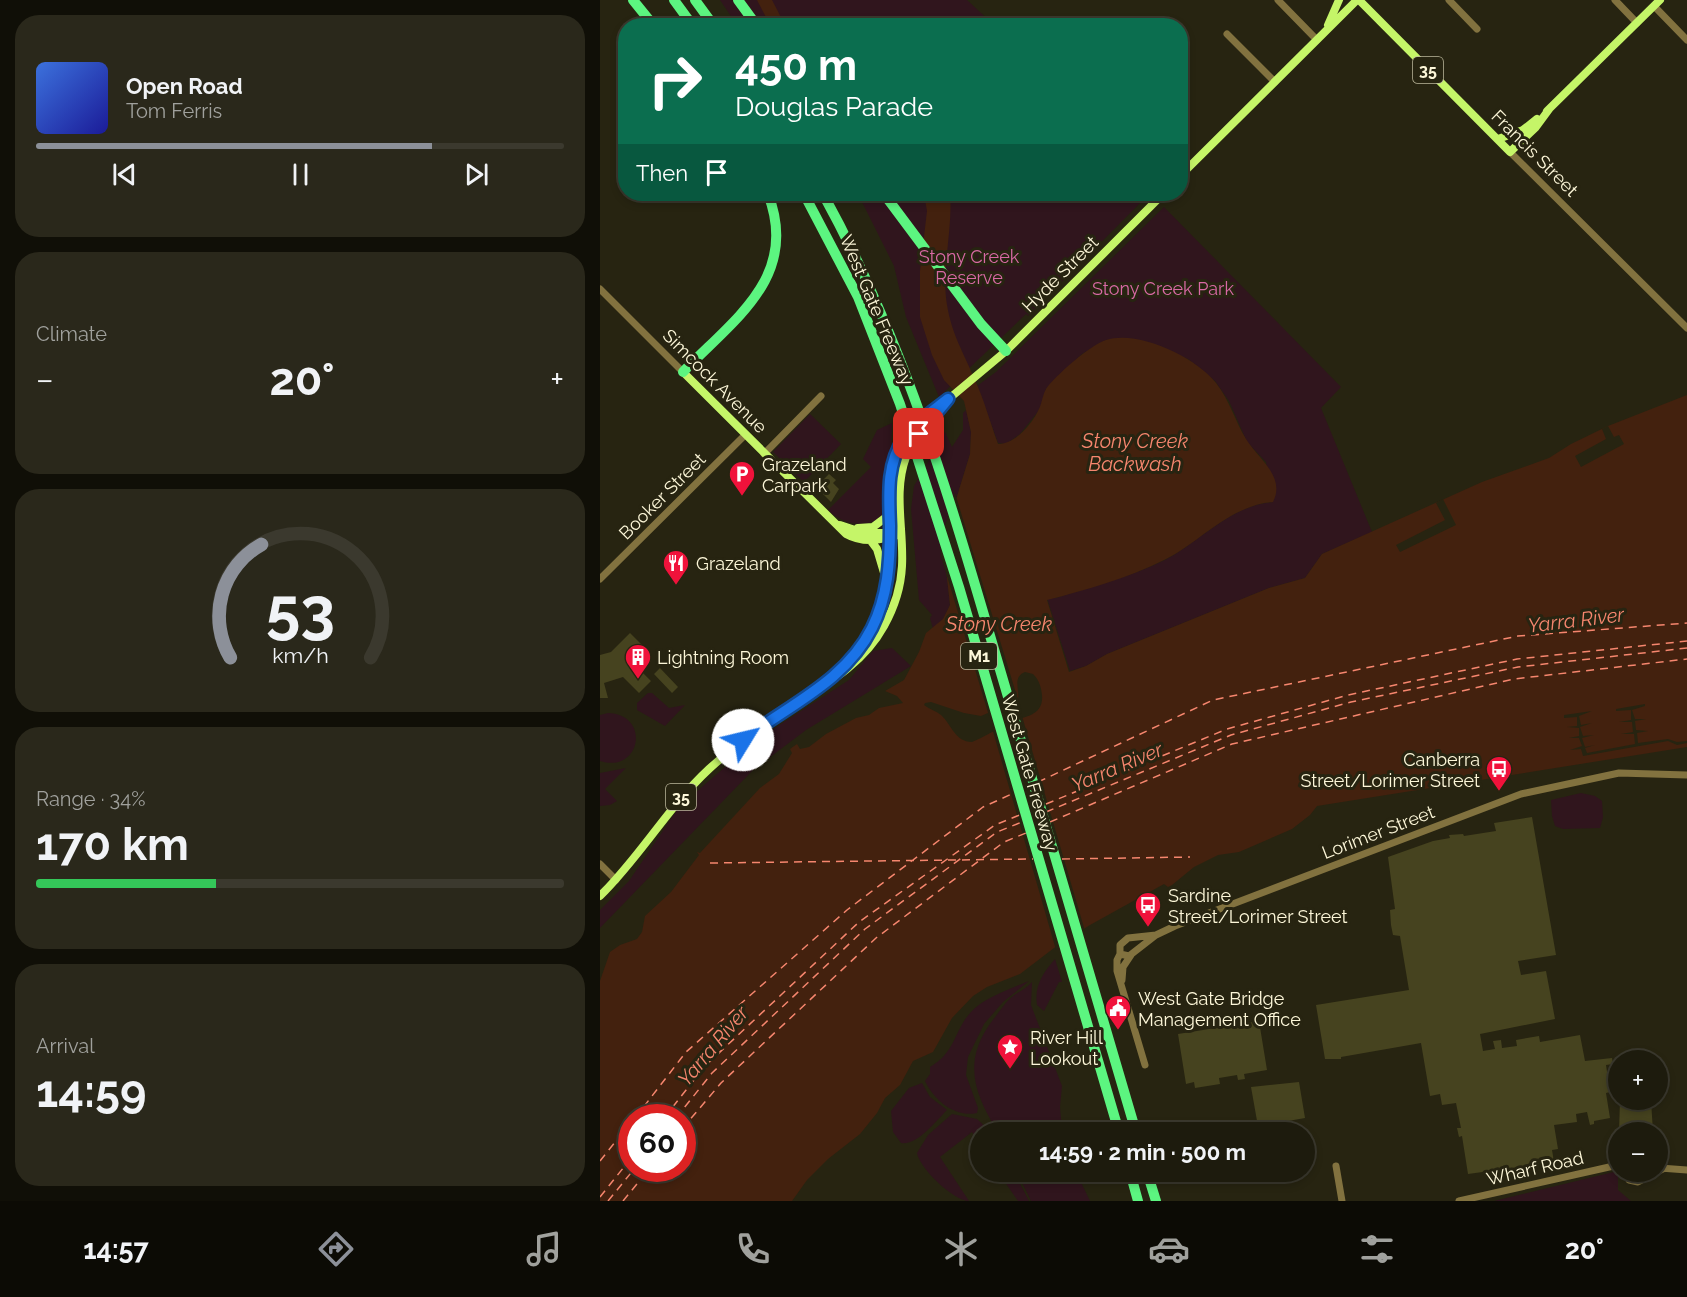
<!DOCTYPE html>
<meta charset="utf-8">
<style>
:root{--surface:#1d1b0d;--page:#2a281b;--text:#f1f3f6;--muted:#a0a19d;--line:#3b392e;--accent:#8c9099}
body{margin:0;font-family:Raleway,sans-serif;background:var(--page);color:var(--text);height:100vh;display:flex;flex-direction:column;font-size:22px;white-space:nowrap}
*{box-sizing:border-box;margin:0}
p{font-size:20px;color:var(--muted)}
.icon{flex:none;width:33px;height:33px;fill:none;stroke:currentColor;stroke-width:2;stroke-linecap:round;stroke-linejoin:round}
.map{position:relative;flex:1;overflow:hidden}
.drawer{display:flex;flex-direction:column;gap:15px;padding:15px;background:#100f07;width:600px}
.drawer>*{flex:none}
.top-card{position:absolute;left:18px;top:18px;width:570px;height:183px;border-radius:24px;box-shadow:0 3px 9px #0003,0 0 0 2px var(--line);background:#0b6e4f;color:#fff;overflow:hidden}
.fabs{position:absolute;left:1008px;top:1050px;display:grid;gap:12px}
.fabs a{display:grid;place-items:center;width:60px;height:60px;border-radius:50%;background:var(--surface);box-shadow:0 3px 9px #0003,0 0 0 2px var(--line);font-size:30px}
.speed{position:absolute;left:18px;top:1104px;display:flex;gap:12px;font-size:30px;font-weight:700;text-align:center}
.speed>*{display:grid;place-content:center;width:78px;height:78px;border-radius:50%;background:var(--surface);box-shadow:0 3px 9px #0003,0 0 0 2px var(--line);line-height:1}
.speed .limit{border:9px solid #d22;background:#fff;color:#111}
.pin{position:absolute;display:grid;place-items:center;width:51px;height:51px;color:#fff;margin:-26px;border-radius:12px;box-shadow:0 3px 9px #0006}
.me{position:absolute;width:66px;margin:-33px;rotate:54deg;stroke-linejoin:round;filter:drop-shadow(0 0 4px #0008)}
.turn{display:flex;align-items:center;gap:21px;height:126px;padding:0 18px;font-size:27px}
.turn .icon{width:78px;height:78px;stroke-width:2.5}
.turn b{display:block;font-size:42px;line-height:51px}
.then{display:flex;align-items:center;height:57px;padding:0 18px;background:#0003;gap:12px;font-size:22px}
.big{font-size:45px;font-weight:700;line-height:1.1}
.drawer .tile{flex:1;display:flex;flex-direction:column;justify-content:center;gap:9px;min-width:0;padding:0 21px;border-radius:24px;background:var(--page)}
.drawer .dial{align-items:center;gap:0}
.dial svg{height:156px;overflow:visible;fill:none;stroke:var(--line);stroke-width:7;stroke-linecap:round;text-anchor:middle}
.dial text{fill:var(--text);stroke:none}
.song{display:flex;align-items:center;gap:18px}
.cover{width:72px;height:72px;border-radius:9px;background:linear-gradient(135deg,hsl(220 70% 55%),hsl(240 70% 35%))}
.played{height:6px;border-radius:3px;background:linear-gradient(90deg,var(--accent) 75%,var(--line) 75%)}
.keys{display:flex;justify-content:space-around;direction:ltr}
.heat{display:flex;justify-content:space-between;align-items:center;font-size:33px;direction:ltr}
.charge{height:9px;border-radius:4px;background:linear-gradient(90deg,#34c759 34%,var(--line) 0)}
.trip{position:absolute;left:370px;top:1122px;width:345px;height:60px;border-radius:30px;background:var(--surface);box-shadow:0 3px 9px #0003,0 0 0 2px var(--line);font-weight:700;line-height:60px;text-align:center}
.tabs{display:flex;height:96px;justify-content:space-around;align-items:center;background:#0c0b05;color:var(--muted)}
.tabs .icon{width:42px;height:42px}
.tabs .on{color:var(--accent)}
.tabs b{font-size:27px;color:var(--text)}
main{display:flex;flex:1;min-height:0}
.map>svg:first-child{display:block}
.green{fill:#30151d}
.water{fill:#43210e;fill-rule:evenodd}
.pier{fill:#272411}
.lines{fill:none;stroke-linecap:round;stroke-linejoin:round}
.ferry{stroke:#f6866e;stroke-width:1.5;stroke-dasharray:8 6;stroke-linecap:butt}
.building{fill:#46431f}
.minor{stroke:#82723f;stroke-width:7}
.major{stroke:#c5f568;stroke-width:8}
.highway{stroke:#5cf580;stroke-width:10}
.highway-bridge{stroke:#5cf580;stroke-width:10}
.route-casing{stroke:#114b97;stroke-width:15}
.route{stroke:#1a73e8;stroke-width:10}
.labels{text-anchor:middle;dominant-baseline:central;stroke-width:6;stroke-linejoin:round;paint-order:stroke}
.shield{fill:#272411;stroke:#bdb89d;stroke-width:1.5}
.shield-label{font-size:16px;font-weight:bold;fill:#fdf7d9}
.street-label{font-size:18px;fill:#fdf7d9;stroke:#272411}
.park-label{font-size:18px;fill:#d969a5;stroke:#272411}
.poi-label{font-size:18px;fill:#fdf7d9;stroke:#272411;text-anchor:start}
.water-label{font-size:20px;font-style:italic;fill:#f6866e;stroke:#272411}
</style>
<main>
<section class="drawer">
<div class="tile">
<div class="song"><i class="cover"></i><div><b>Open Road</b><p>Tom Ferris</p></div></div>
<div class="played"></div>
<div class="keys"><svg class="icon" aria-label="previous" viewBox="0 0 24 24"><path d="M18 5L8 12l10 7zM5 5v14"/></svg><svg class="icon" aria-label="pause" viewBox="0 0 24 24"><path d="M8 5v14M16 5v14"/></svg><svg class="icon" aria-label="next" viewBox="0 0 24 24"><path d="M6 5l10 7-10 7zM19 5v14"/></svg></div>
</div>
<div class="tile"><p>Climate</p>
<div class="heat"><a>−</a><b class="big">20°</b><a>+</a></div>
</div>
<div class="tile dial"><svg viewBox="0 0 100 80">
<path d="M14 69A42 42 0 1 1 86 69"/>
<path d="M14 69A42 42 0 0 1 30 11" stroke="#8c9099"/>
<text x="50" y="56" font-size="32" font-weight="700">53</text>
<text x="50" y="72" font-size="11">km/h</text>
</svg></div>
<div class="tile"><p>Range · 34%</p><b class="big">170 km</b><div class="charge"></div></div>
<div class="tile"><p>Arrival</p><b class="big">14:59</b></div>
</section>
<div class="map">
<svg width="1087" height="1201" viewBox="0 0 1087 1201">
<rect width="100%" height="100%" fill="#272411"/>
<path class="green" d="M120,0H367L394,25H137Z
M258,194H549L428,316L426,314L339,397L306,317L294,266Z
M564,207L741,387L721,408L772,532L722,554L705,578L669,588L507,654L486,666L470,671L447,598H456C493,586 530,577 565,560C601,541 629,506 673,502L666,462L647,442L629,401L615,381L588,359L531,339L506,340L482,354L446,389L440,409L420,434L406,444L398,443L377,386L396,372Z
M366,410L371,432L370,454L343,542L350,605L343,619L333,629L330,618L332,615L319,600L311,509L314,486L345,432L352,447L363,430V413Z
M210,414L241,444L204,482L173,452Z
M292,423L291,454L285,477L282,518C263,528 244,525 228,510L271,467L263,459L277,430Z
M292,648L311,666L206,730L153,770L0,928V910L29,881L79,807L156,740L249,680L273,651Z
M48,693H52L69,708L85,705L65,726L37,710V703Z
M8,713C52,715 40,774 0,761V715Z
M26,768L5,789L17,801L10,805L0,806V773Z
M981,793L995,796L1002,801L1003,817L1000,828L963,829L955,826L952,816L951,800Z
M455,959L462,982H459L444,1011L437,1005C434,986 443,973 455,959Z
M429,981L403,1002L384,1024L368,1057L366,1075L378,1108L377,1113C355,1118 334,1100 325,1081L330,1074V1067C358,1051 353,1028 375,1008C389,996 412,988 429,981Z
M432,982L431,1005L462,1086L460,1107L462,1132H398C374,1094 362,1061 392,1021C399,1013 405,1002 413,996C420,991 427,988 432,982Z
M322,1083L330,1097L347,1110C336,1121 317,1146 301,1143L293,1132L291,1111L309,1088Z
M352,1114L377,1119L391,1132H381V1145L372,1132L340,1157L369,1201C354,1201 320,1169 317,1153L328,1135Z
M1018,1171V1190L1031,1201H894Z
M398,1172H414L429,1201H418Z
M417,1172H476L490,1201H431Z"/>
<path class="water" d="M157,0H172L185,25H170Z
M324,194H350C353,230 341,269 347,305C352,335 363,351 374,378C384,399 390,422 398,444C415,444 431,425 438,411C442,404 442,396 446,389C455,376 490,345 506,340C539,330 595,357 616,383C630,401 635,421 646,439C658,459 686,476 673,502C628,506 601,542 564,560C528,578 486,590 447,600L469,672L486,666L507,654L669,588L705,578L722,554L882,482L949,458L971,444L1008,426L1087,395V747L717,806L710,815L692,829L639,852L618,855L594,867L572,885L568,887L564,884L490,925L454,948L420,974L387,987L373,996L352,1018L333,1052L313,1061L300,1085L285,1098L277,1113L260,1134L228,1159L207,1180L192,1201H0V981L10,952L20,945L37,939L42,932L45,916L71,892L99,855L97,852L100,853L160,788L179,774L192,753L190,749L197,744L200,749L209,747L226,734L256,718L269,715L279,708L303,703L297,696L285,691L304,680L319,652L326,633L343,619L350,605L343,542L370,454L371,432L364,401L344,380L332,355L320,317V271L327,211ZM425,672L433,674C439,680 441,686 442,695C444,718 421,716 406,724C395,730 384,737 372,742C355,742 352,725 341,715C336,711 329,709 324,705L325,703L331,702L364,713L381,716L418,700C420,690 412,677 425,672ZM32,1118H82V1168H32Z"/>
<path class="pier" d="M1008,426L1014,437L1019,435L1024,444L981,467L975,456L1006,439L1002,429Z
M355,493L419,703L389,716L341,556L340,542Z
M843,499L856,525L800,552L796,545L845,520L836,503Z
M1045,704V706L1032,710L1035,719H1046L1035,721L1036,730L1048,731L1037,733L1038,743L1068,739L1077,742L1087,741V743L1077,745L1068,741L983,756L981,749L970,750L982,746L979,738H969L979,736V728L967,727L977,726V717L964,718V715L992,711L979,716L981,725L992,723L980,727L983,736L994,735L982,738L985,747L995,745L985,748L987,753L1035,744L1034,734H1021L1033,732L1032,722H1019L1031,720V710L1016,711V709Z
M422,716L485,931L456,950L392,728L408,720Z"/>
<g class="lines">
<path class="ferry" d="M438,782L613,700L918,636L1087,623
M446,804L627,729L748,695L917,659L1087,641
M446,812L631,735L751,702L918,667L1087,648
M450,822L632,744L914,679L1087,659
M462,859L590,857
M110,863L433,859
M35,1118L86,1052L247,910L383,807L414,793
M64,1118L105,1066L259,922L395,825L422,814
M76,1118L112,1073L265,929L397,832L422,822
M82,1129L121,1083L276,938L404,842L426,833
M0,1161L32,1121
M0,1197L32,1157
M8,1201L35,1168
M23,1201L50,1168"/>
</g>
<path class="building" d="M229,474L236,480L233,483L239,489L231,502L216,487Z
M30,633L49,652L36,666L51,681L39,693L23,677L4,683L8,698H0V655L11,652Z
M60,668L78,687L72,693L54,674Z
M932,817L956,955L918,961L921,975L946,971L955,1019L880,1034L883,1051L895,1049L893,1041L901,1040L902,1048L917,1046L916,1040L939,1036L940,1042L980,1035L985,1061L1012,1058L1013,1064L1006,1065L1010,1092L1006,1093L1010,1118L994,1121V1124L990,1125L987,1112L976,1114L977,1122L954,1125L958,1149L952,1150L954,1162L868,1174L862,1136L859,1137L857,1128H861L856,1103L842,1105L840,1094L830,1096L821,1043L741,1057V1059H725L716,1005L809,990L800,936L793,935L791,925L790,910L795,909L788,857L833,841L850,838L849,835L863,834L864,836L896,831L894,823Z
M659,1021L667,1070L644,1074L645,1079L638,1080L637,1075L619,1078L620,1084L595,1088L594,1082L586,1084L578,1034Z
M699,1082L705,1118L677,1123L678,1129L659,1132L651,1087Z
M1020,1100H1051L1053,1132H1019Z"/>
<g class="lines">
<path class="minor" d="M678,0L717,40
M849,0L877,29
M1015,0L1037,23
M1054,6L1087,40
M627,34L675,82
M910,152L1087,328
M0,289L83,372
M164,454L221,396
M0,579L145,435
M0,864L16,880
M556,935L528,938L520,945V954L529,956L556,935L575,926L921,794L1019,773L1087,775
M520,954L517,960V971L545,1065
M522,980L523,967L531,955
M736,1166L742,1201
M1060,1168L1087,1170
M1026,1172L1029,1180L1038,1182L1063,1169
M859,1201L1018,1165"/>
<path class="major" d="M759,0L910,152L936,127L950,108
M728,25L739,0
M947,111L1060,0
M898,139L923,130L937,119
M580,176L757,0
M83,372L246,534C264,544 282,540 301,534
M345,402L406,351L563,194
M240,525L264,533H295
M258,528L273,527L289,515
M271,541L277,549L285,576
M238,672C264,645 281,618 287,581C298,519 270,465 325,417
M0,896C40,857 68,807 109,769C132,748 156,730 181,713C219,688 261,668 284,626C294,608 301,587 302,566C304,530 293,492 306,457C314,435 333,417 348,399"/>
<path class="highway" d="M33,0L54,26
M74,0L93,26
M95,0L114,26
M138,0L157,26
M284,194L381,324L406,351
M83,372C134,319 200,277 168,194
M530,1172L538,1201
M547,1172L556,1201"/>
<path class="highway-bridge" d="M204,194L258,297L300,404L359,587L519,1132
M223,194C306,344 353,509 401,673C446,826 491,979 536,1132"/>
</g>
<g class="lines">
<g class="route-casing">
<path id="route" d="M143,740C188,705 245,682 272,628C288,596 290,562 290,526C289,496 286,465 304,438C316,422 333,411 348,399L319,434"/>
</g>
<use href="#route" class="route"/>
</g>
<defs>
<g id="parking-pin" transform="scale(1.35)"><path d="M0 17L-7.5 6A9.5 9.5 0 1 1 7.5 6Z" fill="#f0123b" stroke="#272411"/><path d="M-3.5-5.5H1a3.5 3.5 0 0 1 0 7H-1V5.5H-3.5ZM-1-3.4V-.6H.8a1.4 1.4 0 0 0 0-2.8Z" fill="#fff"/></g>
<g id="restaurant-pin" transform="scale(1.35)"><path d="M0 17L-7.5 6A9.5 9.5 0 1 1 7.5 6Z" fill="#f0123b" stroke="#272411"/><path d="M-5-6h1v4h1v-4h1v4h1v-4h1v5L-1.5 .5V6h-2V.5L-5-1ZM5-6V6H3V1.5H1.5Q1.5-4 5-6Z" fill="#fff"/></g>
<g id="building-pin" transform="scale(1.35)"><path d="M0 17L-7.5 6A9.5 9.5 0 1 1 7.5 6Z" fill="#f0123b" stroke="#272411"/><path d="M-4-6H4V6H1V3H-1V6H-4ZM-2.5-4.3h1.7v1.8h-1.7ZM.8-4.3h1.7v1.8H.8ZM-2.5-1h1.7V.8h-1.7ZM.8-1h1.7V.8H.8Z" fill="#fff"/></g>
<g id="bus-pin" transform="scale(1.35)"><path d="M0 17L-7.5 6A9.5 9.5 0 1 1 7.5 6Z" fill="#f0123b" stroke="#272411"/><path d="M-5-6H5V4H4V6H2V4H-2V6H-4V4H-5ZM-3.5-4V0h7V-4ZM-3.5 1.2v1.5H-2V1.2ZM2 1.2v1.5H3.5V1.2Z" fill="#fff"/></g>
<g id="civic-pin" transform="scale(1.35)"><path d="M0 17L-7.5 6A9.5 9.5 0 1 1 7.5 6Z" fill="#f0123b" stroke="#272411"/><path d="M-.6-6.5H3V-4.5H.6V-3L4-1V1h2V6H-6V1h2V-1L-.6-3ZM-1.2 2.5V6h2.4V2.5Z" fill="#fff"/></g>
<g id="sight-pin" transform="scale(1.35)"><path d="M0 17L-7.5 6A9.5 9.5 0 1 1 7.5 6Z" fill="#f0123b" stroke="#272411"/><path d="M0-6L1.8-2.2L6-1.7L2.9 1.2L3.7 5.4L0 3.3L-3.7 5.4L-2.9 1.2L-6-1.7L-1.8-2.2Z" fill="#fff"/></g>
</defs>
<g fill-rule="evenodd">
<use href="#parking-pin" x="142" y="474"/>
<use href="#restaurant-pin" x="76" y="563"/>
<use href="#building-pin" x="38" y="657"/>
<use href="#bus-pin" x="899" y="769"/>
<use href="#bus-pin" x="548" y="905"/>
<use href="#civic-pin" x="518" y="1008"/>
<use href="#sight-pin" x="410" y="1047"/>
</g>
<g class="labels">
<g class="shield">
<rect x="813" y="57" width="30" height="26" rx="4.5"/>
<rect x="361" y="643" width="36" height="26" rx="4.5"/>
<rect x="66" y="784" width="30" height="26" rx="4.5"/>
</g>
<g class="shield-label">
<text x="828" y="70">35</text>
<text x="379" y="656">M1</text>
<text x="81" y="797">35</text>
</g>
<g class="street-label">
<text transform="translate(935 153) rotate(45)">Francis Street</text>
<text transform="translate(460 274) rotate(-45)">Hyde Street</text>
<text transform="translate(277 310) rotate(67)">West Gate Freeway</text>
<text transform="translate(115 381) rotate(45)">Simcock Avenue</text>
<text transform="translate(62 496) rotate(-45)">Booker Street</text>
<text transform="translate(430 773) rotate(74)">West Gate Freeway</text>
<text transform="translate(778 832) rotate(-21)">Lorimer Street</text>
<text transform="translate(935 1168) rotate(-13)">Wharf Road</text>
</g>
<g class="park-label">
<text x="369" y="256">Stony Creek<tspan x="369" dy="21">Reserve</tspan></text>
<text x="563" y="288">Stony Creek Park</text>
</g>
<g class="poi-label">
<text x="162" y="464">Grazeland<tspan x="162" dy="21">Carpark</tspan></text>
<text x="96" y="563">Grazeland</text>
<text x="57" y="657">Lightning Room</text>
<text x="880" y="759" text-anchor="end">Canberra<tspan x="880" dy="21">Street/Lorimer Street</tspan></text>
<text x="568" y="895">Sardine<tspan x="568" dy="21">Street/Lorimer Street</tspan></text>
<text x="538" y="998">West Gate Bridge<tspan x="538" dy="21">Management Office</tspan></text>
<text x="430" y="1037">River Hill<tspan x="430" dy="21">Lookout</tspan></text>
</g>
<g class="water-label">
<text x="535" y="441">Stony Creek<tspan x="535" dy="23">Backwash</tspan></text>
<text transform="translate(976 620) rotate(-7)">Yarra River</text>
<text x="399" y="624">Stony Creek</text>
<text transform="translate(517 767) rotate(-23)">Yarra River</text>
<text transform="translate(113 1046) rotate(-50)">Yarra River</text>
</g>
</g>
</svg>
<div class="fabs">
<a>+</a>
<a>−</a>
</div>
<div class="speed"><div class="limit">60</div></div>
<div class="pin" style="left:319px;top:434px;background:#d93025"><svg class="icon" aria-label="arrive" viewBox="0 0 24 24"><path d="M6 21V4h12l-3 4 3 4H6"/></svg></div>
<svg class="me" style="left:143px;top:740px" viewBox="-20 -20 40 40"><circle r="19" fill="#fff"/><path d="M0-13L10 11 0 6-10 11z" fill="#1a73e8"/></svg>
<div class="trip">14:59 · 2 min · 500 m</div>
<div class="top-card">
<div class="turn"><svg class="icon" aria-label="right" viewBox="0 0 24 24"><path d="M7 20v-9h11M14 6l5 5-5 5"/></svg><div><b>450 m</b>Douglas Parade</div></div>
<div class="then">Then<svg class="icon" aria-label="arrive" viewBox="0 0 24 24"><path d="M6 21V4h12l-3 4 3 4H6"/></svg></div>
</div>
</div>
</main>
<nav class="tabs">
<b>14:57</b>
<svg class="icon on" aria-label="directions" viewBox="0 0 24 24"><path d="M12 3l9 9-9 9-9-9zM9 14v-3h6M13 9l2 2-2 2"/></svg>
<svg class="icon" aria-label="music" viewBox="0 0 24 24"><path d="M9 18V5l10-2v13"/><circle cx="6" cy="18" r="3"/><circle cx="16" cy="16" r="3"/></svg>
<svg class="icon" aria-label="phone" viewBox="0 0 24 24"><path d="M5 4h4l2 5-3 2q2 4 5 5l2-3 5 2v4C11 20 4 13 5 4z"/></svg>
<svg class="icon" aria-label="climate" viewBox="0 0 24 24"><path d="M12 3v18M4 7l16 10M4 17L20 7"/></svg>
<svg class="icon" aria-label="car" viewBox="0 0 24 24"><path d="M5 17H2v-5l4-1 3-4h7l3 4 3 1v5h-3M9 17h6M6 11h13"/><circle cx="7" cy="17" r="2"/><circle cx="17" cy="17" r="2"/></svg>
<svg class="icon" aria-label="filters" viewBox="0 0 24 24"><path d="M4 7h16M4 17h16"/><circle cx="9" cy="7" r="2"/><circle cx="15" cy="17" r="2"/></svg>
<b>20°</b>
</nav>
